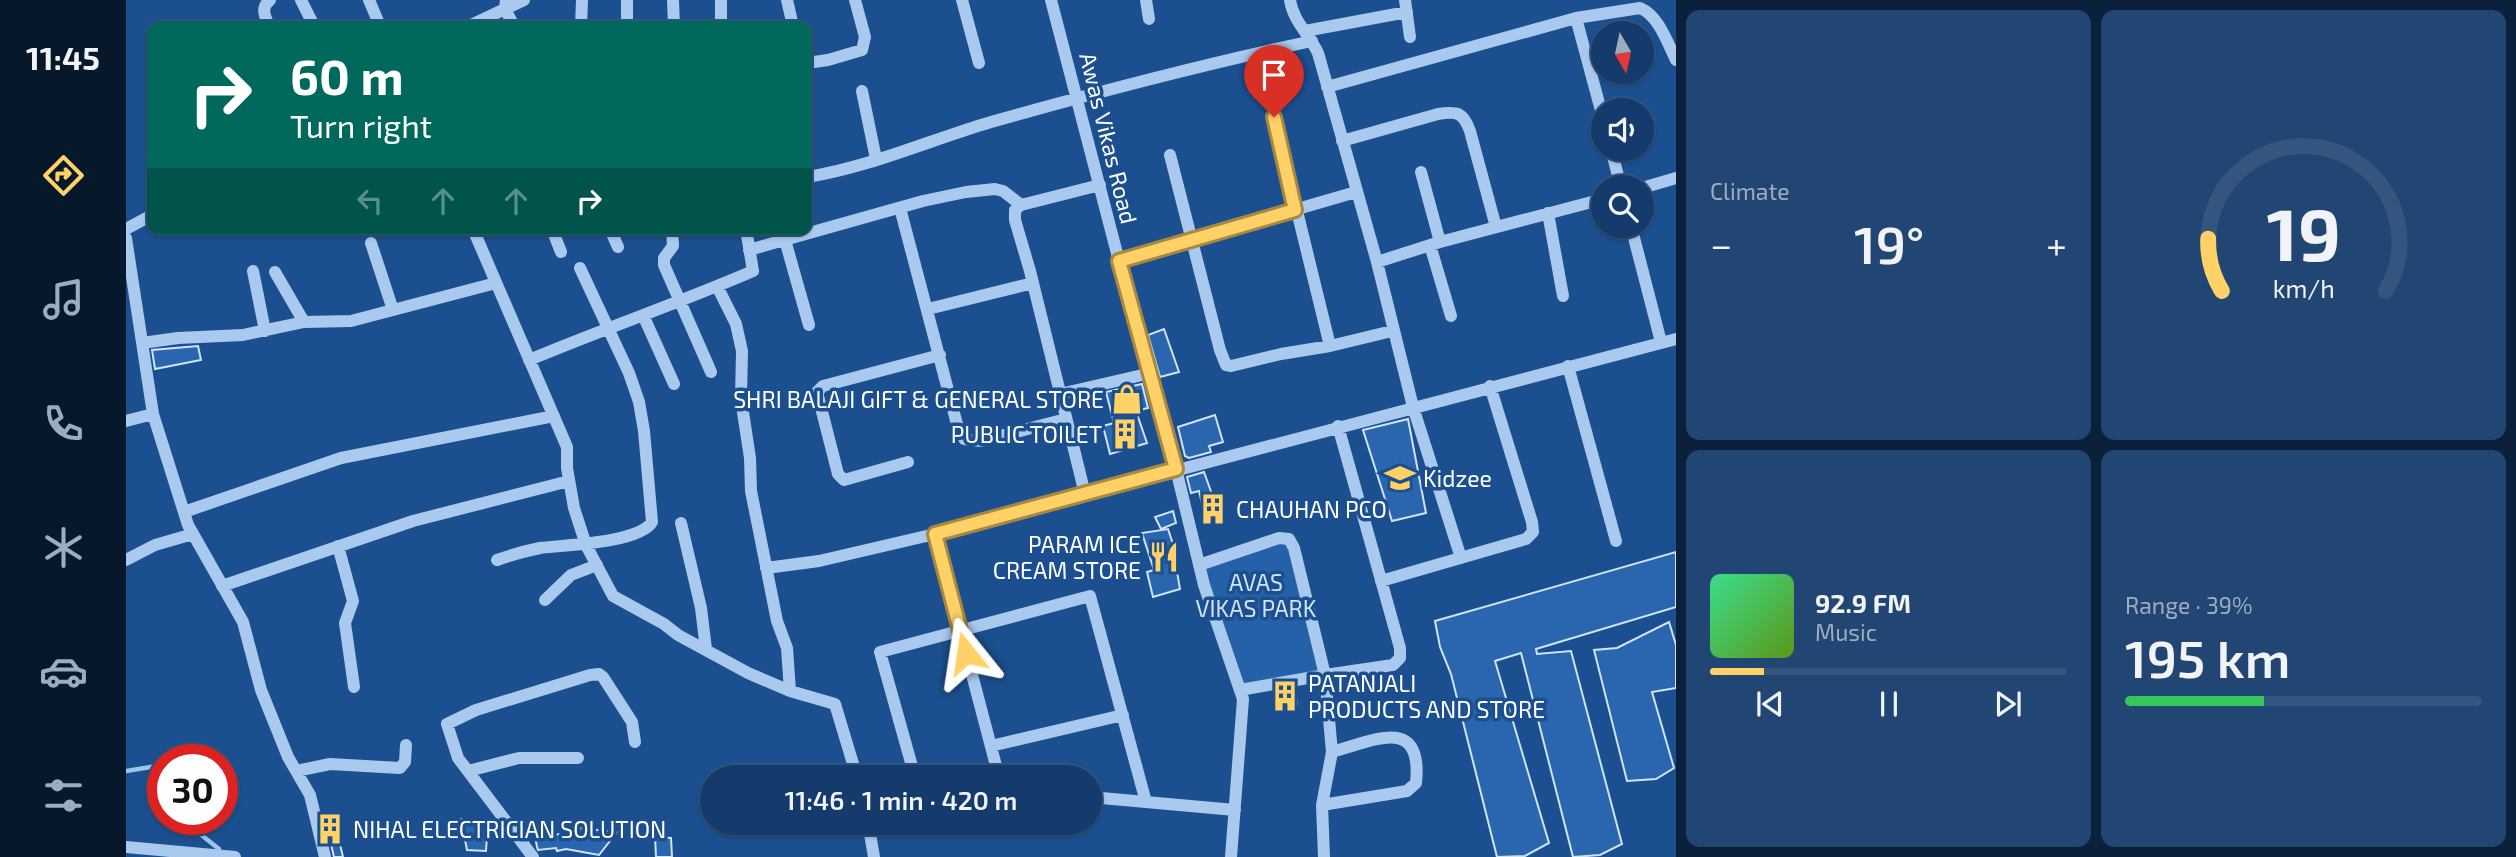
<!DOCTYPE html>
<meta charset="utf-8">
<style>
:root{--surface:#143b6b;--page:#214673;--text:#f1f3f6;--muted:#9dadc1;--line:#33557e;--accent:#ffd166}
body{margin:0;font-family:"Exo 2",sans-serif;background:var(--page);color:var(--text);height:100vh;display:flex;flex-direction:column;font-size:26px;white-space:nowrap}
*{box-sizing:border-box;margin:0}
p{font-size:23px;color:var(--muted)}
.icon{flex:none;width:38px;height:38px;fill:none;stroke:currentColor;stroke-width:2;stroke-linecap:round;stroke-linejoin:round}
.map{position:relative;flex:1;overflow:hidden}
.panel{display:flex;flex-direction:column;gap:10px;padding:10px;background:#0b203b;width:840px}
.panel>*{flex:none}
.guide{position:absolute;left:21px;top:21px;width:665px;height:214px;border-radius:14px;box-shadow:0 2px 5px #0004,0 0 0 2px var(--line);background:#00695c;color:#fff;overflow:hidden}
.needle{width:46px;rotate:171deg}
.tools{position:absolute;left:1465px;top:21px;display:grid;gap:14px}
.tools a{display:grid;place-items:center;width:63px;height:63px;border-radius:50%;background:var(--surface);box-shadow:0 2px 5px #0004,0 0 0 2px var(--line);font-size:35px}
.speed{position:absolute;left:21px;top:744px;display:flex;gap:14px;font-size:35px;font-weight:700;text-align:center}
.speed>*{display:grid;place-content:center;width:91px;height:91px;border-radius:50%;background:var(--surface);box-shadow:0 2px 5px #0004,0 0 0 2px var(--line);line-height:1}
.speed .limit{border:10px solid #d22;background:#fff;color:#111}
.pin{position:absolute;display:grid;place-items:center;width:60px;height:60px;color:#fff;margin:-72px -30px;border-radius:50% 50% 50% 0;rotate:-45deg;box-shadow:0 0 7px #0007}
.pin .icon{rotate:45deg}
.me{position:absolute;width:77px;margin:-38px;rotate:345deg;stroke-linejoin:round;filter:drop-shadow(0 0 5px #0008)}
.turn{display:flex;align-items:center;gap:24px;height:147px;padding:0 28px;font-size:32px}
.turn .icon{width:91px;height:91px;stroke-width:2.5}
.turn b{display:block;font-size:49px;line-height:60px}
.lanes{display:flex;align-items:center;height:66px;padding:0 28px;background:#0003;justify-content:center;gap:35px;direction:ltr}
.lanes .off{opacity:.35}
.big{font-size:52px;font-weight:600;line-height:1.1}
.panel .widget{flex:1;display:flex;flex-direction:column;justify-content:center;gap:10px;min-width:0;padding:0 24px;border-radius:14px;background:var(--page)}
.panel .dial{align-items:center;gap:0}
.dial svg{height:182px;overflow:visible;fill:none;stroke:var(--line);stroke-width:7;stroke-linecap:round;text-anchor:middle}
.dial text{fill:var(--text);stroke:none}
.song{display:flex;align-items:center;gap:21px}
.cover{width:84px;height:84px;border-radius:10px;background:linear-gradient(135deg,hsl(150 70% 55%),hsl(90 70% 35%))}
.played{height:7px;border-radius:4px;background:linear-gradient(90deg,var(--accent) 15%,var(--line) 15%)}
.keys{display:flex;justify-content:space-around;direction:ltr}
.heat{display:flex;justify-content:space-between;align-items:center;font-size:38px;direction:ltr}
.charge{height:10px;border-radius:5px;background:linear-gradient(90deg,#34c759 39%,var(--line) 0)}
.panel .tiles{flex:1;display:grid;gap:10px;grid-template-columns:repeat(2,1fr)}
.trip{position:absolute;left:574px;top:765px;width:402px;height:70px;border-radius:35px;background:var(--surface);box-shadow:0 2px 5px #0004,0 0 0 2px var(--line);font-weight:600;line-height:70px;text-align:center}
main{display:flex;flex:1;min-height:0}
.tab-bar{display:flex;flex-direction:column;width:126px;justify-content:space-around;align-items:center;background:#08182b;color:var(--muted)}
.tab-bar .icon{width:49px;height:49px}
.tab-bar .current{color:var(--accent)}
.tab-bar b{font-size:32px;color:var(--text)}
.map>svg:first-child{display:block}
.green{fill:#2461a8}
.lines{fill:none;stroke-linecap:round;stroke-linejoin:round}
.stream{stroke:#9cc4f0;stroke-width:4.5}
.building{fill:#2a66ad;stroke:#cfe3fa;stroke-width:2}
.minor{stroke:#a9c9ee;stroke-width:12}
.route-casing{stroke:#a68842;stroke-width:18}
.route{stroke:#ffd166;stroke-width:12}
.labels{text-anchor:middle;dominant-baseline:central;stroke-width:7;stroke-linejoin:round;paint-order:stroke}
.street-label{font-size:23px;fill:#fff;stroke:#1b4f8f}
.poi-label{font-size:23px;fill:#fff;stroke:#1b4f8f;text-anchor:start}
.park-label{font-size:23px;fill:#cfe3fa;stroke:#1b4f8f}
</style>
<main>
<nav class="tab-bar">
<b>11:45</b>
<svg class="icon current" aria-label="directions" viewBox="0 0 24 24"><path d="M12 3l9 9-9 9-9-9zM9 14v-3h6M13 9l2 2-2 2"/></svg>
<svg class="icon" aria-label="music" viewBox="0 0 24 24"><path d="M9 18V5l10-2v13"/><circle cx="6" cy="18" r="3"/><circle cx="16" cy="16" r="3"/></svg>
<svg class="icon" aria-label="phone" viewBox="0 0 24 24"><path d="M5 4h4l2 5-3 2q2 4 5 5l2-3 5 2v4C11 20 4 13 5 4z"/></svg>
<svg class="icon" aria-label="climate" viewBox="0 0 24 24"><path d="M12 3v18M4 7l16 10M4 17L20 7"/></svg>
<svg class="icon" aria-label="car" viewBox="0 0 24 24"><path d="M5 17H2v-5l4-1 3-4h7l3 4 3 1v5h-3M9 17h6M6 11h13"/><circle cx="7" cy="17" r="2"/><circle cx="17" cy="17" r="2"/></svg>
<svg class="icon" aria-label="filters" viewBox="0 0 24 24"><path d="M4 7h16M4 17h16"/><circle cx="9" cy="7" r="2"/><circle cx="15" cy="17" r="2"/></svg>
</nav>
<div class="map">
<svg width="1550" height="857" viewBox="0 0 1550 857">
<rect width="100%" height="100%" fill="#1b4f8f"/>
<path class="green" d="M1159,538L1195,671L1117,686L1077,569Z"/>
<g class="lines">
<path class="stream" d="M0,771L37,765
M62,819L64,826L93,849V853"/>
</g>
<path class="building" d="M1038,329L1053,372L1034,377L1022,335Z
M72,346L75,360L29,369L26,350Z
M1016,384L1022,408L1010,411L1021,443L984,454L977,426L988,423L980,392Z
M1089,415L1097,442L1083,446L1085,452L1063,458L1059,456L1052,427Z
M1282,419L1300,513L1266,521L1237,430Z
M1078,472L1087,497L1093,495L1098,518L1080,520L1073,491L1065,493L1061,477Z
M1047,511L1050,523L1035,529L1029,517Z
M1042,529L1052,559L1049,560L1054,589L1027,597L1021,572L1028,570L1016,533Z
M1550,552V607L1410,649L1411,654L1445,651L1496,844L1474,855L1447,857L1395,653L1369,661L1423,843L1399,856L1371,857L1325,674L1314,647L1309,621Z
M1543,622L1550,645V688L1526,692L1548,768L1530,779L1501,781L1468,650L1491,648Z
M1169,689L1171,704L1152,708L1148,693Z
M204,813L209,823L217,857H208L198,814Z
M335,819H362L360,851L341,850Z
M452,828L491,832L473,855L440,849L431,851L430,848L412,850L411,847L409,836L451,833Z
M529,837L545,838L546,857H530Z"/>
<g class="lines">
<path class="minor" d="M175,0L188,26
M243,0L254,26
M380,0L379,9L388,26
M501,0V26
M547,0L548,26
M595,0V26
M661,0L667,26
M836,0L853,63
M925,0L993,261L1050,469L1078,585L1117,699L1105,857
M1020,0L1023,19
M1164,0C1167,21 1183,34 1192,53L1251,262L1287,407L1335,558
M1279,0L1284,37
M1450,18L1477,118
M143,26C139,16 134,8 144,0
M343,26L398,0
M455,26L456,0
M1179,31L1281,12
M681,63L702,60L736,50L739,37L729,0
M1201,87L1450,18L1514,8C1533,16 1541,42 1550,60
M736,91L750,159
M1148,117L1204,346
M1216,141L1312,114C1331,111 1337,112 1344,131L1370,227
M1485,149L1495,187
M1044,155L1094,350L1100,365L1105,366L1155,354L1204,346L1266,331
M1295,172L1314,242
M681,177C744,167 804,140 865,122C971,92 1079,64 1186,41
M1516,188L1550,178
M774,208L832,428L838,439L855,441L940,419
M1422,213L1437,296
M1505,226L1535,342
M0,229L26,215
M347,229L441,447V468L448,508L460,545L487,596L538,624L552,635L622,673L664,691L709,704L731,777
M426,229L435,252
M484,229L492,247
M546,229L547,246L538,258V265L585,372
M0,238L27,414L62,525L117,622L135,690L162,757L184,795L199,857
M659,240L683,325
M245,243L267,310
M1304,245L1325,316
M623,250L797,201L840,192L869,189L877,191L895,205
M993,261L1230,192
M1251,262L1314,242L1477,199
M127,271L139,331
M149,272L178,322
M591,286L610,324L616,351L615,399L624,458L625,491L651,621L661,648L664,691
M802,309L907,283
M517,315L548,384
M16,343L52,338L117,335L178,322L225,321L370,283
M403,360C477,329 553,303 627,271L620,229
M1442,366L1490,541
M934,394L1025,373
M0,421L27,414
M782,462L718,480L712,474L691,392L697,386L814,355
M959,494L904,271L889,220V210L895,205L974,185
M58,512L215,458L428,416
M555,523L575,608L580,649
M809,534L873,777
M212,546L227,601L219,623L228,687
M0,560L29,545L67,534
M371,560C385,555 399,551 414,548C438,545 513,543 526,522L518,431L513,402L503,373L454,268
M1073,565L1153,538L1163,539L1168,548L1199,675L1267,665L1274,658V648L1212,426
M640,568L693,561L809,534L1550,339
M1255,581L1400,539L1407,532L1406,522L1364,386
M96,586L287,521L443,481
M419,600L445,575L471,565
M1114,690L1199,675L1206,752L1196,805L1198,857
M865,746L997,715
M170,771L204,764L274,768L279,762L280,745
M342,771L393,758H452
M789,777L754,652L964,596L1020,802
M964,797L1109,810
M1196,805L1281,791L1290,783C1297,714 1247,741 1206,752
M742,822L748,857
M0,847L109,857
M407,857L332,758L321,724L350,710L464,675L473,674L477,677L506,722L509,742"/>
</g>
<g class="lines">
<g class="route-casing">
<path id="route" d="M840,653L809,534L1050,469L993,261L1169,210L1148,117"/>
</g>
<use href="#route" class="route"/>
</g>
<defs>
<g id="shop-bare" transform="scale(2.415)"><path d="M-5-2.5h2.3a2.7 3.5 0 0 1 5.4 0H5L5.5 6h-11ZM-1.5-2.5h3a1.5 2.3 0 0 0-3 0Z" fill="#ffd166" stroke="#1b4f8f" stroke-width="2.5" paint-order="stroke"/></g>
<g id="building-bare" transform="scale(2.415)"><path d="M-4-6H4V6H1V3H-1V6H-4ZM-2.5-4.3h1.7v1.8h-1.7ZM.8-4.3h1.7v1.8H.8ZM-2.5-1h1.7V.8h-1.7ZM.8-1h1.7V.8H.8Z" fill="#ffd166" stroke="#1b4f8f" stroke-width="2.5" paint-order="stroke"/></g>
<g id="school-bare" transform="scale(2.415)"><path d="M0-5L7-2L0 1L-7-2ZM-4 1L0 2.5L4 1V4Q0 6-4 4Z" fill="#ffd166" stroke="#1b4f8f" stroke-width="2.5" paint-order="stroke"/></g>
<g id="restaurant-bare" transform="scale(2.415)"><path d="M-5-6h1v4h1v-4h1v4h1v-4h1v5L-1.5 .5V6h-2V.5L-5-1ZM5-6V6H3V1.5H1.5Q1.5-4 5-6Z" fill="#ffd166" stroke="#1b4f8f" stroke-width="2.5" paint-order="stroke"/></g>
</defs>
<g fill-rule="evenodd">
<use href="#shop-bare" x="1001" y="399"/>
<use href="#building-bare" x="999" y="434"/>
<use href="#school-bare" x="1274" y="478"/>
<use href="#building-bare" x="1087" y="509"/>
<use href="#restaurant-bare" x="1038" y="557"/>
<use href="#building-bare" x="1159" y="696"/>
<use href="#building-bare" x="204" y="829"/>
</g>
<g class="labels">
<g class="street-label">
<text transform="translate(983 138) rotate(76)">Awas Vikas Road</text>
</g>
<g class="poi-label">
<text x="978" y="399" text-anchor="end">SHRI BALAJI GIFT &amp; GENERAL STORE</text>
<text x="976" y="434" text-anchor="end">PUBLIC TOILET</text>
<text x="1297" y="478">Kidzee</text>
<text x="1110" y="509">CHAUHAN PCO</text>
<text x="1015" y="544" text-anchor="end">PARAM ICE<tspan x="1015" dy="26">CREAM STORE</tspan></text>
<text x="1182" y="683">PATANJALI<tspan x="1182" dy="26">PRODUCTS AND STORE</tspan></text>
<text x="227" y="829">NIHAL ELECTRICIAN SOLUTION</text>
</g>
<g class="park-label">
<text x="1130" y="582">AVAS<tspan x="1130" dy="26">VIKAS PARK</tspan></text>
</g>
</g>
</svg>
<div class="tools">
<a><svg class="needle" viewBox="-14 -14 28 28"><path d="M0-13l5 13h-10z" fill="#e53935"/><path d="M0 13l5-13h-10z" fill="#9dadc1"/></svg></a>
<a><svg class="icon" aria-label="sound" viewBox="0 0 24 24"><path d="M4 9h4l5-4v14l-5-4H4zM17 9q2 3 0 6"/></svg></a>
<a><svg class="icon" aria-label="search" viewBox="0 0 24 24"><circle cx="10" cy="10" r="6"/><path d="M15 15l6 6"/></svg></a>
</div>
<div class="speed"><div class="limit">30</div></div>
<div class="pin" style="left:1148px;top:117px;background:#d93025"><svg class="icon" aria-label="arrive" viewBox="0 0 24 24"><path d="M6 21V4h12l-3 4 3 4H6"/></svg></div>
<svg class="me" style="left:840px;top:653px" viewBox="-20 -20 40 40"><path d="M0-17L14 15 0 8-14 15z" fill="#ffd166" stroke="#fff" stroke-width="4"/></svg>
<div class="trip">11:46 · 1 min · 420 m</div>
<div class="guide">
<div class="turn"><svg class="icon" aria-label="right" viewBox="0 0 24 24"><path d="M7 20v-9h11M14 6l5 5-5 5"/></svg><div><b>60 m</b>Turn right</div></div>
<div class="lanes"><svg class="icon off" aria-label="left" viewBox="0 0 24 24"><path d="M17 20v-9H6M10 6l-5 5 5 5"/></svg><svg class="icon off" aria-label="ahead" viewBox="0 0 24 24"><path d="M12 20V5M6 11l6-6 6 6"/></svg><svg class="icon off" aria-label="ahead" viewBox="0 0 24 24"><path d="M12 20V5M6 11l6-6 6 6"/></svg><svg class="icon" aria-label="right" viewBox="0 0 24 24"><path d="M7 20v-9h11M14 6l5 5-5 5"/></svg></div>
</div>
</div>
<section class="panel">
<div class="tiles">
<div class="widget"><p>Climate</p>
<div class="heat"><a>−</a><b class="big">19°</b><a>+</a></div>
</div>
<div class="widget dial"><svg viewBox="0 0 100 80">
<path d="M14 69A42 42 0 1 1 86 69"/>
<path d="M14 69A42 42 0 0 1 8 46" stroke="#ffd166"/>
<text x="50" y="56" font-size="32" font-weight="700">19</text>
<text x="50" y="72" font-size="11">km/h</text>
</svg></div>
<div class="widget">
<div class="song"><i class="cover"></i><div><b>92.9 FM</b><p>Music</p></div></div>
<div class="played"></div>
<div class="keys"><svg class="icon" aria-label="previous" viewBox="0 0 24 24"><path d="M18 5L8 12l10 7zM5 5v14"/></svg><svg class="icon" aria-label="pause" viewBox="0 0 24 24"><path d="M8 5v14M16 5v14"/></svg><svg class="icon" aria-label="next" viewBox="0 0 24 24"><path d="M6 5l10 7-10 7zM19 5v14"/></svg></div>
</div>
<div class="widget"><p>Range · 39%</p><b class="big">195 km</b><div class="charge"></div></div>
</div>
</section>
</main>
